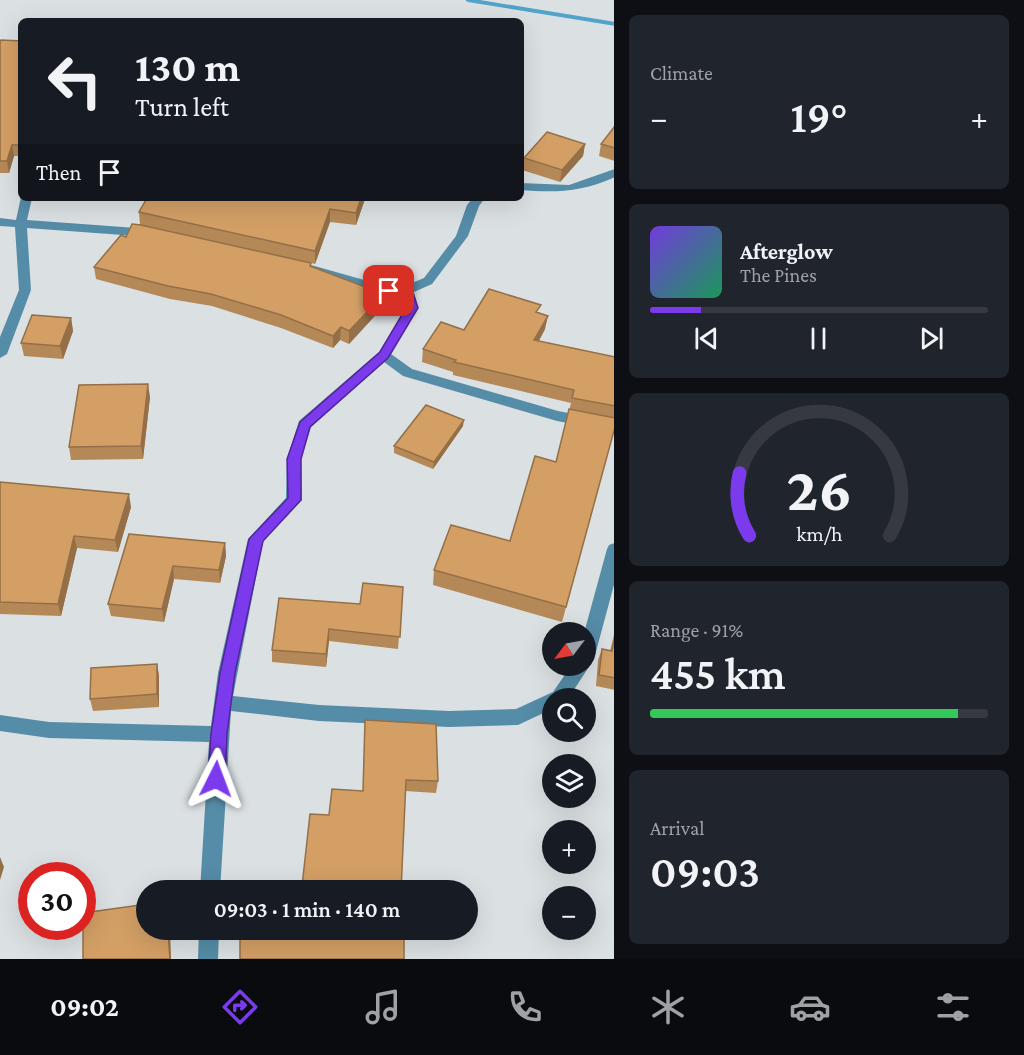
<!DOCTYPE html>
<meta charset="utf-8">
<style>
:root{--surface:#171b24;--page:#20242c;--text:#f1f3f6;--muted:#9ea1a6;--line:#363941;--accent:#7c3aed}
body{margin:0;font-family:"Crimson Pro",serif;background:var(--page);color:var(--text);height:100vh;display:flex;flex-direction:column;font-size:22px;white-space:nowrap}
*{box-sizing:border-box;margin:0}
p{font-size:20px;color:var(--muted)}
.icon{flex:none;width:33px;height:33px;fill:none;stroke:currentColor;stroke-width:2;stroke-linecap:round;stroke-linejoin:round}
.map{position:relative;flex:1;overflow:hidden}
.side{display:flex;flex-direction:column;gap:15px;padding:15px;background:#0d0f14;width:410px}
.side>*{flex:none}
.banner{position:absolute;left:18px;top:18px;width:506px;height:183px;border-radius:9px;box-shadow:0 6px 24px #0002;background:#171b24;color:var(--text);overflow:hidden}
.needle{width:39px;rotate:238deg}
.tools{position:absolute;left:542px;top:622px;display:grid;gap:12px}
.tools a{display:grid;place-items:center;width:54px;height:54px;border-radius:50%;background:var(--surface);box-shadow:0 6px 24px #0002;font-size:30px}
.speed{position:absolute;left:18px;top:862px;display:flex;gap:12px;font-size:30px;font-weight:700;text-align:center}
.speed>*{display:grid;place-content:center;width:78px;height:78px;border-radius:50%;background:var(--surface);box-shadow:0 6px 24px #0002;line-height:1}
.speed .limit{border:9px solid #d22;background:#fff;color:#111}
.pin{position:absolute;display:grid;place-items:center;width:51px;height:51px;color:#fff;margin:-26px;border-radius:12px;box-shadow:0 3px 9px #0006}
.me{position:absolute;width:66px;margin:-33px;rotate:3deg;stroke-linejoin:round;filter:drop-shadow(0 0 4px #0008)}
.turn{display:flex;align-items:center;gap:21px;height:126px;padding:0 18px;font-size:27px}
.turn .icon{width:78px;height:78px;stroke-width:2.5}
.turn b{display:block;font-size:42px;line-height:51px}
.then{display:flex;align-items:center;height:57px;padding:0 18px;background:#0003;gap:12px;font-size:22px}
.big{font-size:45px;font-weight:600;line-height:1.1}
.side .card{flex:1;display:flex;flex-direction:column;justify-content:center;gap:9px;min-width:0;padding:0 21px;border-radius:9px;background:var(--page)}
.side .dial{align-items:center;gap:0}
.dial svg{height:156px;overflow:visible;fill:none;stroke:var(--line);stroke-width:7;stroke-linecap:round;text-anchor:middle}
.dial text{fill:var(--text);stroke:none}
.song{display:flex;align-items:center;gap:18px}
.cover{width:72px;height:72px;border-radius:9px;background:linear-gradient(135deg,hsl(260 70% 55%),hsl(150 70% 35%))}
.played{height:6px;border-radius:3px;background:linear-gradient(90deg,var(--accent) 15%,var(--line) 15%)}
.keys{display:flex;justify-content:space-around;direction:ltr}
.heat{display:flex;justify-content:space-between;align-items:center;font-size:33px;direction:ltr}
.charge{height:9px;border-radius:4px;background:linear-gradient(90deg,#34c759 91%,var(--line) 0)}
.trip{position:absolute;left:136px;top:880px;width:342px;height:60px;border-radius:30px;background:var(--surface);box-shadow:0 6px 24px #0002;font-weight:600;line-height:60px;text-align:center}
.menu{display:flex;height:96px;justify-content:space-around;align-items:center;background:#090b0e;color:var(--muted)}
.menu .icon{width:42px;height:42px}
.menu .on{color:var(--accent)}
.menu b{font-size:27px;color:var(--text)}
main{display:flex;flex:1;min-height:0}
.map>svg:first-child{display:block}
.lines{fill:none;stroke-linecap:round;stroke-linejoin:round}
.stream{fill:#51a3c9;fill-rule:evenodd}
.minor{fill:#558ca7;fill-rule:evenodd}
.wall{fill:#b58957}
.shaded-wall{fill:#946f47}
.building{fill:#d39f65;stroke:#946f47;stroke-width:1.5}
.route{fill:#7c3aed;stroke:#51269a;stroke-width:1.5}
</style>
<main>
<div class="map">
<svg width="615" height="959" viewBox="0 0 615 959">
<rect width="100%" height="100%" fill="#dbe0e3"/>
<g class="lines">
<path class="stream" d="M465,0H480L615,22V26L468,2Z"/>
<path class="minor" d="M615,169V177C583,192 555,193 520,190V183L569,185Z
M21,197L32,198L27,220L150,229L156,233L150,237L27,228L31,290L7,354L0,358V337L19,290L15,227L0,226V218L16,220Z
M473,198H485L479,206L468,236L432,284L414,292L418,308L391,354L412,369L558,411L615,422V432L557,421L403,376L384,362L311,427L301,459L302,500L263,541L233,696L319,705L449,711L516,709L553,692L571,666H585L584,633L607,549L609,545L615,543V581L594,659L568,699H552V709L518,725L449,727L319,721L231,711L220,891H200L209,742L49,738L0,731V715L49,722L211,726L218,673L248,539L286,498L287,459L299,421L379,352L406,308L402,294L389,295L307,272L305,269L311,265L389,287L405,286L424,278L456,236L467,205Z
M199,930H219L218,959H198Z"/>
</g>
<path class="wall" d="M21,41V156H14L9,173H0V42Z
M615,126V161L599,156L601,144Z
M585,144L583,156L560,182L522,170L524,158Z
M285,199H365L356,225L330,222L315,264L311,263V266L383,307L349,344L340,340L333,348L281,328L212,306L170,299L96,279L94,267L140,225L139,212Z
M539,313L545,329L539,341L615,357V427L562,622L433,585L434,570L510,541L556,462L571,403L453,375V372L422,362L423,349Z
M71,318L73,331L63,359L24,356L21,343Z
M150,397L143,459L71,460L69,447Z
M463,426L433,469L394,453V446Z
M0,482L131,507L118,552L77,548L61,616L0,614Z
M129,534L225,543L226,556L220,583L174,579L164,622L111,616L108,604Z
M403,587L398,649L329,641L326,667L272,662V650L360,604Z
M615,630V690L596,686L598,660L602,649L610,651Z
M157,664L159,676V707L93,711L90,699Z
M365,720L438,781L436,793L405,791L302,886L329,815L363,791Z"/>
<path class="shaded-wall" d="M585,144L583,156L560,182L562,170Z
M12,145L14,156L9,173L7,161Z
M361,198H365V199L356,225V213Z
M330,209V222L315,264V251Z
M384,294L383,307L349,344V331Z
M548,316L545,329L532,353L534,340Z
M71,318L73,331L63,359L60,346Z
M341,327L340,340L333,348V336Z
M148,384L150,397L143,459L141,446Z
M464,420L463,426L433,469L434,462Z
M129,494L131,507L118,552L115,540Z
M74,536L77,548L61,616L58,604Z
M225,543L226,556L220,583L219,570Z
M173,566L174,579L164,622L162,609Z
M329,629V641L326,667V654Z
M157,664L159,676V707L157,694Z
M0,857L4,867L0,880Z
M168,930H170L171,959H170Z"/>
<path class="building" d="M1,40L21,41V145H12L7,161H0V42Z
M615,126V148L601,144Z
M547,132L585,144L562,170L524,158Z
M147,198L285,199L361,198L356,213L330,209L315,251L139,212Z
M132,224L141,225L311,263L310,266L384,294L349,331L341,327L333,336L281,315L211,294L168,286L94,267L121,235L126,237Z
M489,289L541,305L536,312L548,316L534,340L615,357V406L572,398L574,390L454,362L456,360L423,349L441,322L464,330Z
M32,315L71,318L60,346L21,343Z
M148,384L141,446L69,447L79,385Z
M426,405L464,420L434,462L394,446Z
M569,409L615,418V427L566,607L434,570L451,525L510,541L535,456L556,462Z
M0,482L129,494L115,540L74,536L58,604L0,602Z
M129,534L225,543L219,570L173,566L162,609L108,604Z
M363,583L403,587L400,637L329,629L326,654L272,650L279,598L360,604Z
M615,637V678L599,675L602,649L612,651Z
M157,664V694L90,699L91,668Z
M365,720L436,724L438,781L406,780L401,891H241V888L302,886L310,814L329,815L332,789L363,791Z
M147,904V930H168L170,959H83V913Z
M240,930H404V959H240Z"/>
<path class="route" d="M406,286L412,290L418,308L388,358L310,427L301,459V500L263,541L235,673L227,734L225,779L222,785L216,787L210,785L208,779L211,734L220,673L249,539L288,498L287,459L300,422L380,352L406,308L402,293L389,294L384,291L389,287Z"/>
</svg>
<div class="tools">
<a><svg class="needle" viewBox="-14 -14 28 28"><path d="M0-13l5 13h-10z" fill="#e53935"/><path d="M0 13l5-13h-10z" fill="#9ea1a6"/></svg></a>
<a><svg class="icon" aria-label="search" viewBox="0 0 24 24"><circle cx="10" cy="10" r="6"/><path d="M15 15l6 6"/></svg></a>
<a><svg class="icon" aria-label="layers" viewBox="0 0 24 24"><path d="M12 4l9 5-9 5-9-5zM3 14l9 5 9-5"/></svg></a>
<a>+</a>
<a>−</a>
</div>
<div class="speed"><div class="limit">30</div></div>
<div class="pin" style="left:389px;top:291px;background:#d93025"><svg class="icon" aria-label="arrive" viewBox="0 0 24 24"><path d="M6 21V4h12l-3 4 3 4H6"/></svg></div>
<svg class="me" style="left:216px;top:779px" viewBox="-20 -20 40 40"><path d="M0-17L14 15 0 8-14 15z" fill="#7c3aed" stroke="#fff" stroke-width="4"/></svg>
<div class="trip">09:03 · 1 min · 140 m</div>
<div class="banner">
<div class="turn"><svg class="icon" aria-label="left" viewBox="0 0 24 24"><path d="M17 20v-9H6M10 6l-5 5 5 5"/></svg><div><b>130 m</b>Turn left</div></div>
<div class="then">Then<svg class="icon" aria-label="arrive" viewBox="0 0 24 24"><path d="M6 21V4h12l-3 4 3 4H6"/></svg></div>
</div>
</div>
<section class="side">
<div class="card"><p>Climate</p>
<div class="heat"><a>−</a><b class="big">19°</b><a>+</a></div>
</div>
<div class="card">
<div class="song"><i class="cover"></i><div><b>Afterglow</b><p>The Pines</p></div></div>
<div class="played"></div>
<div class="keys"><svg class="icon" aria-label="previous" viewBox="0 0 24 24"><path d="M18 5L8 12l10 7zM5 5v14"/></svg><svg class="icon" aria-label="pause" viewBox="0 0 24 24"><path d="M8 5v14M16 5v14"/></svg><svg class="icon" aria-label="next" viewBox="0 0 24 24"><path d="M6 5l10 7-10 7zM19 5v14"/></svg></div>
</div>
<div class="card dial"><svg viewBox="0 0 100 80">
<path d="M14 69A42 42 0 1 1 86 69"/>
<path d="M14 69A42 42 0 0 1 9 37" stroke="#7c3aed"/>
<text x="50" y="56" font-size="32" font-weight="700">26</text>
<text x="50" y="72" font-size="11">km/h</text>
</svg></div>
<div class="card"><p>Range · 91%</p><b class="big">455 km</b><div class="charge"></div></div>
<div class="card"><p>Arrival</p><b class="big">09:03</b></div>
</section>
</main>
<nav class="menu">
<b>09:02</b>
<svg class="icon on" aria-label="directions" viewBox="0 0 24 24"><path d="M12 3l9 9-9 9-9-9zM9 14v-3h6M13 9l2 2-2 2"/></svg>
<svg class="icon" aria-label="music" viewBox="0 0 24 24"><path d="M9 18V5l10-2v13"/><circle cx="6" cy="18" r="3"/><circle cx="16" cy="16" r="3"/></svg>
<svg class="icon" aria-label="phone" viewBox="0 0 24 24"><path d="M5 4h4l2 5-3 2q2 4 5 5l2-3 5 2v4C11 20 4 13 5 4z"/></svg>
<svg class="icon" aria-label="climate" viewBox="0 0 24 24"><path d="M12 3v18M4 7l16 10M4 17L20 7"/></svg>
<svg class="icon" aria-label="car" viewBox="0 0 24 24"><path d="M5 17H2v-5l4-1 3-4h7l3 4 3 1v5h-3M9 17h6M6 11h13"/><circle cx="7" cy="17" r="2"/><circle cx="17" cy="17" r="2"/></svg>
<svg class="icon" aria-label="filters" viewBox="0 0 24 24"><path d="M4 7h16M4 17h16"/><circle cx="9" cy="7" r="2"/><circle cx="15" cy="17" r="2"/></svg>
</nav>
